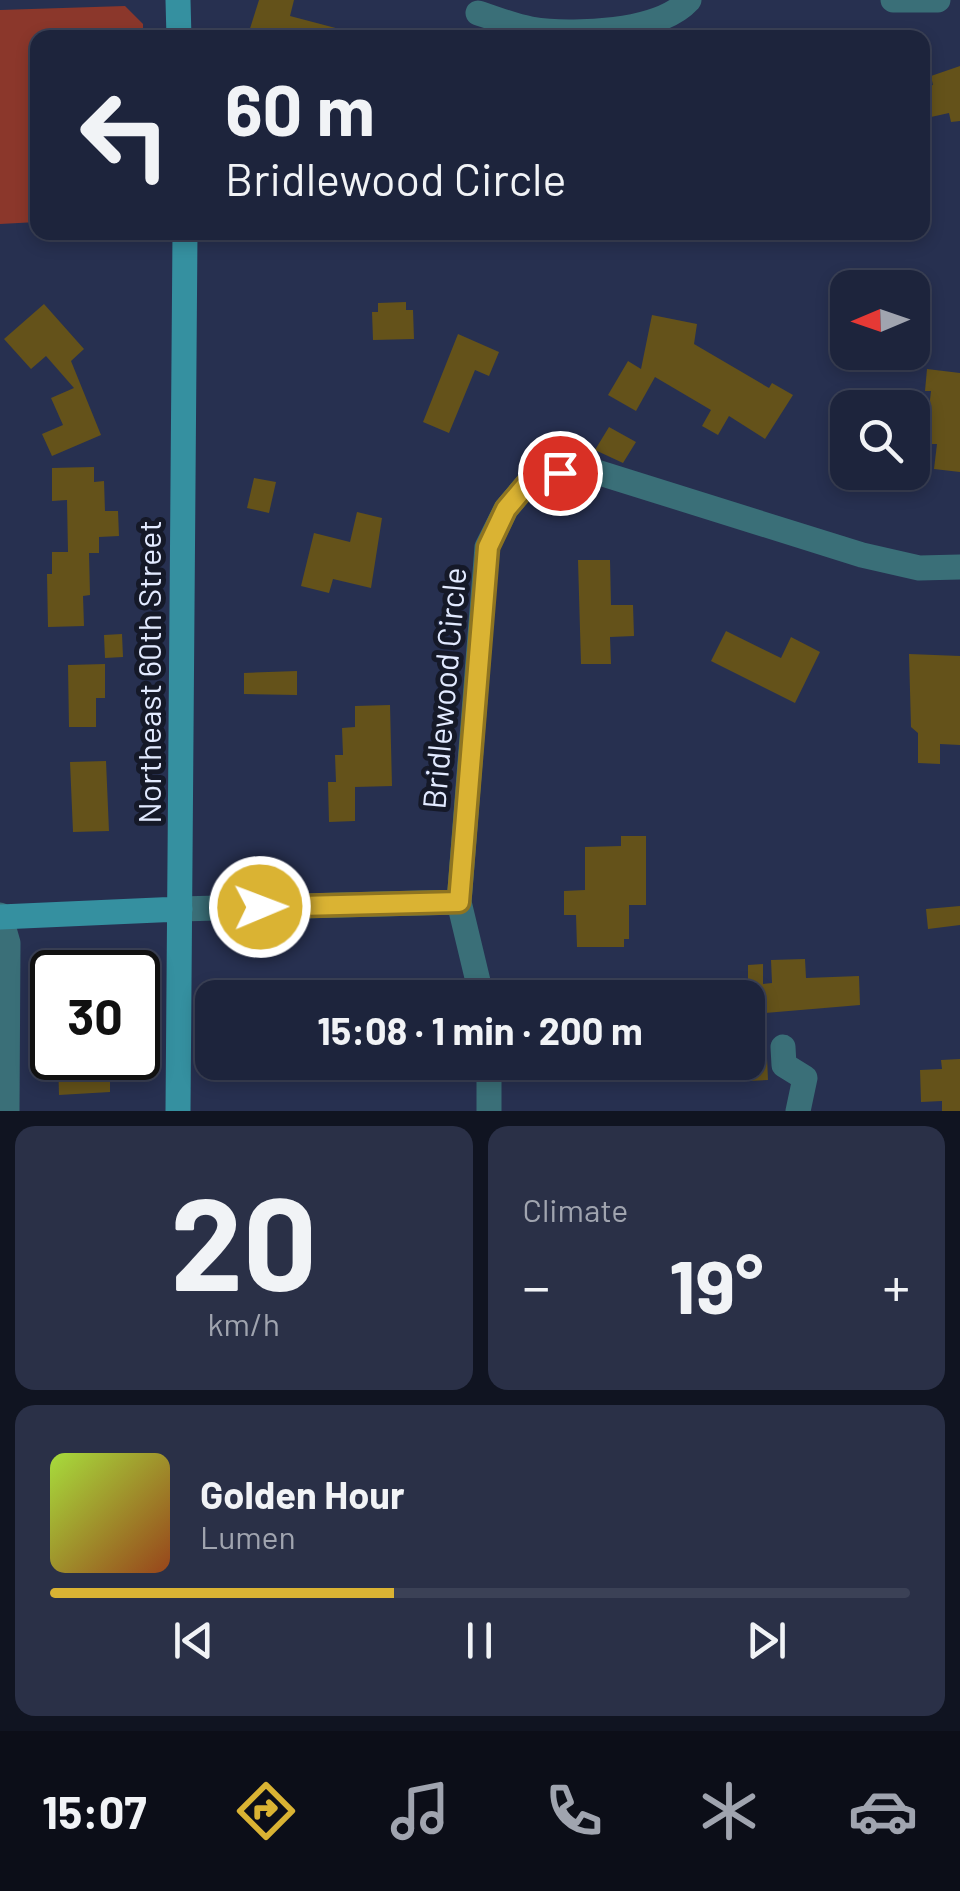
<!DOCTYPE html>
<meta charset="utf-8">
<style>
:root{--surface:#1d243c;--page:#2a3047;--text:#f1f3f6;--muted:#a0a4af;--line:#3b4156;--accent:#dab333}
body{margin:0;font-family:Barlow,sans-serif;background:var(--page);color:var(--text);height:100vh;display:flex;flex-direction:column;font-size:38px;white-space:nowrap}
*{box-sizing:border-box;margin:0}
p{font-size:32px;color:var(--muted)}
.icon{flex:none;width:55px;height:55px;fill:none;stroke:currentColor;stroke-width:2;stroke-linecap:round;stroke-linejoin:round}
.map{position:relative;height:1111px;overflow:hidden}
.panel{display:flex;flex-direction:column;gap:15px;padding:15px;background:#101421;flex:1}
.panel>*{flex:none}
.hud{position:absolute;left:30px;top:30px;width:900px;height:210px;border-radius:20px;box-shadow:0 5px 15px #0003,0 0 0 2px var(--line);background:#1d243c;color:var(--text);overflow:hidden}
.needle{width:65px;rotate:268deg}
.buttons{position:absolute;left:830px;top:270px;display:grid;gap:20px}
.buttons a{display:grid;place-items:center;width:100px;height:100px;border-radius:20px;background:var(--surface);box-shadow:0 5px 15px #0003,0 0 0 2px var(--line);font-size:50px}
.speed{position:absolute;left:30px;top:950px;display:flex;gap:20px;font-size:50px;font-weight:700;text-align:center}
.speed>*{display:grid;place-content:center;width:130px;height:130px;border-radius:50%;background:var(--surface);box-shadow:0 5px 15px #0003,0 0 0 2px var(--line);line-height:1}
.speed .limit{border:5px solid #111;border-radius:15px;background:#fff;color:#111}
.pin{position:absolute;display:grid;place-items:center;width:85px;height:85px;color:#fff;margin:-42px;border:5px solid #fff;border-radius:50%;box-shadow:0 2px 10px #0007}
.me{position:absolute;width:110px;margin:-55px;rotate:89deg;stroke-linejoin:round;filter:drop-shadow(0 0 8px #0008)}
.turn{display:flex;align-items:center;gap:35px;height:210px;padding:0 30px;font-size:45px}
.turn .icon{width:130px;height:130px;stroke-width:2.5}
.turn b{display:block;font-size:70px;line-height:85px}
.big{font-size:75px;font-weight:700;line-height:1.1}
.panel .card{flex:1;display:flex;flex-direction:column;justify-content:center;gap:15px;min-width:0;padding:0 35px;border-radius:20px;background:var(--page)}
.panel .dial{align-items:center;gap:0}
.dial b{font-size:130px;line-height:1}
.song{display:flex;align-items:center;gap:30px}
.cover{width:120px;height:120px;border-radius:15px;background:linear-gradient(135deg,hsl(80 70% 55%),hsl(20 70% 35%))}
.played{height:10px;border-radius:5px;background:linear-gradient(90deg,var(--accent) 40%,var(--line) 40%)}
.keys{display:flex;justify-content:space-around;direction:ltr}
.heat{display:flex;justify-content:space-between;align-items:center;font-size:55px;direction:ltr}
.panel .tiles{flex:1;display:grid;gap:15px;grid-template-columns:1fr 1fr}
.card:last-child{grid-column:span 2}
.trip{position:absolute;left:195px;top:980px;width:570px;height:100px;border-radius:20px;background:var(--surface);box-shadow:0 5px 15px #0003,0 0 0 2px var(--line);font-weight:700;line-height:100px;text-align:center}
.tabs{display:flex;height:160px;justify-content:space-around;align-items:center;background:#0c0e18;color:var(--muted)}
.tabs .icon{width:70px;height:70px}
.tabs .selected{color:var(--accent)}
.tabs b{font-size:45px;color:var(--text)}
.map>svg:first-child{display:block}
.green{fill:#8b372b}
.building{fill:#64521a}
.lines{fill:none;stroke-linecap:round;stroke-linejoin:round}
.street{stroke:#3a6f78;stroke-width:25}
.secondary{stroke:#3590a0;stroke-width:25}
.route-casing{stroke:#8e7421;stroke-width:25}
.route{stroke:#dab333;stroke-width:18}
.labels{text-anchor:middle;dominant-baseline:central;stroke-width:10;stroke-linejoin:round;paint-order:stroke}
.street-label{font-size:32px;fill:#e2eaff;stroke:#151928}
</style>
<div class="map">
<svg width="960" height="1111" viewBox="0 0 960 1111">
<rect width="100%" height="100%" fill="#273050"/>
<path class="green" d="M125,6L143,24V37L38,38L37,222L0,224V10Z"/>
<path class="building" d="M259,0H294L290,16L347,31L346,38H247Z
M960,66V121L951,122L949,113L922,119V87L933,85L931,76Z
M406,302V310H413L414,339L373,340L372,312H378V303Z
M44,304L84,349L71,361L101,435L52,456L42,434L63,425L51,398L74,388L46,356L31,369L4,339Z
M652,315L697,324L694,344L769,388L772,383L793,395L765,439L729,416L718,435L702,426L711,410L655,377L636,411L608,395L628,361L641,369Z
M458,334L499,352L489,376L475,370L449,433L423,422Z
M927,369L960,373V472L934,469L937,444H932V435L926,434L931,391H925Z
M609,427L636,442L623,463L595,450Z
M94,467V482L104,481L105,511H118L119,536L99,537V553H89L90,595L83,596L84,626L48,627L47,574H52V552H68L67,500L52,501V468Z
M254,478L276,482L269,513L247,508Z
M357,512L382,518L371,588L333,579L329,593L301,586L314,533L350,542Z
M578,560H610L611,605H633L634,636L610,637L611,664H581Z
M726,631L781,658L791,637L820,652L795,703L711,661Z
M122,634L123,657L105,658L104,635Z
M909,654L960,656V745L940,744V764L918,763V733L911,727Z
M105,664V698H96V727H69L68,665Z
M297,671V695L244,694V673Z
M390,705L392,786L355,787V821L329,822L328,782H336L335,755H343L342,728L355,727V706Z
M106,761L109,831L73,832L70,762Z
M621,836H646V905H629V939H624V947H577L576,915H564V891L585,890V847L621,846Z
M960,906V925L928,929L926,909Z
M805,959L806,978L859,976L860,1005L765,1013L768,1080L727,1082L726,1062H748V965L763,964V984L772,983L771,960Z
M58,1058H100L101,1068L110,1067V1092L59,1095Z
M960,1059V1111H942V1101L921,1102L920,1070L942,1069L941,1060Z"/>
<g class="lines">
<path class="street" d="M893,0H938
M478,13C495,18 513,26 531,29C573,36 659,33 689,0
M180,909L459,902
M0,915L8,943L7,1111
M482,998L459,902L487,547L506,509L533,477L587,469L862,555L919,568L960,567
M783,1047L784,1065L805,1078L798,1111
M489,1062V1111"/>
<path class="secondary" d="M178,0L179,38
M0,917L180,909
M178,1111L185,232"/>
</g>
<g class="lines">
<g class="route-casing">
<path id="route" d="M260,907L459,902L488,547L506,509L533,477L560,473"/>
</g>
<use href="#route" class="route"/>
</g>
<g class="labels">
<g class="street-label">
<text transform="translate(148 672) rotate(-90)">Northeast 60th Street</text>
<text transform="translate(443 688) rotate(-85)">Bridlewood Circle</text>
</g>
</g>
</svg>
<div class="buttons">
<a><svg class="needle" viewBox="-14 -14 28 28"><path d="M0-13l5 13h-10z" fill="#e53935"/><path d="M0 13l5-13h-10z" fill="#a0a4af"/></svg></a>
<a><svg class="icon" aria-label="search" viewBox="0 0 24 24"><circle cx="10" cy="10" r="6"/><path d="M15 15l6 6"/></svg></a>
</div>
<div class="speed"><div class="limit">30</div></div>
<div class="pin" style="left:560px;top:473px;background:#d93025"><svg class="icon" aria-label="arrive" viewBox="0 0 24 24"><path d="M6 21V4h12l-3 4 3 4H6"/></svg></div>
<svg class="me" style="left:260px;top:907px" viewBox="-20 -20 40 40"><circle r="17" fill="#dab333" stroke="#fff" stroke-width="3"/><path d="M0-11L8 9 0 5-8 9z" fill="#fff"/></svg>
<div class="trip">15:08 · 1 min · 200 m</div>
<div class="hud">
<div class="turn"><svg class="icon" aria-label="left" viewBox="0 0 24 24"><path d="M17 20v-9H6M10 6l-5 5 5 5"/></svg><div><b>60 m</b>Bridlewood Circle</div></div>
</div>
</div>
<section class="panel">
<div class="tiles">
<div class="card dial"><b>20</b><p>km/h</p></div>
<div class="card"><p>Climate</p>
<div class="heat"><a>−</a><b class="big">19°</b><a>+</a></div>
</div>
<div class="card">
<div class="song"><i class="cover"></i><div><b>Golden Hour</b><p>Lumen</p></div></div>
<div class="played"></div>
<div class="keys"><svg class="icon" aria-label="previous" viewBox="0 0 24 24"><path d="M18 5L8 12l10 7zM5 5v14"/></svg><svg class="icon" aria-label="pause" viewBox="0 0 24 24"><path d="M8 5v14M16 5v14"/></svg><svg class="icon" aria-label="next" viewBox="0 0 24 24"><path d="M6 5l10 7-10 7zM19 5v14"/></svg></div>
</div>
</div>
</section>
<nav class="tabs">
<b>15:07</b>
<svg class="icon selected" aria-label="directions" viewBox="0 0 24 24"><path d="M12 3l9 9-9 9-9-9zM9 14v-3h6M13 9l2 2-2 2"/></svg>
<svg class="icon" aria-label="music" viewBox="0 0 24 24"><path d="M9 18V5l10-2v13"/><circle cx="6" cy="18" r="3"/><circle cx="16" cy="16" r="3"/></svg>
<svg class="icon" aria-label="phone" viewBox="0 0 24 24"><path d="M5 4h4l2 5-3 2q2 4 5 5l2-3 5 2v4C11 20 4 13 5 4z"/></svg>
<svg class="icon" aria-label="climate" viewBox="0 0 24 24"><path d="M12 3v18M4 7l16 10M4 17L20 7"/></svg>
<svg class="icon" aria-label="car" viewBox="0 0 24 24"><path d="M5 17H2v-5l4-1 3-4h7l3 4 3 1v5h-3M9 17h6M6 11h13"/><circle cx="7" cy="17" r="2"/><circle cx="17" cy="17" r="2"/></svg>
</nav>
